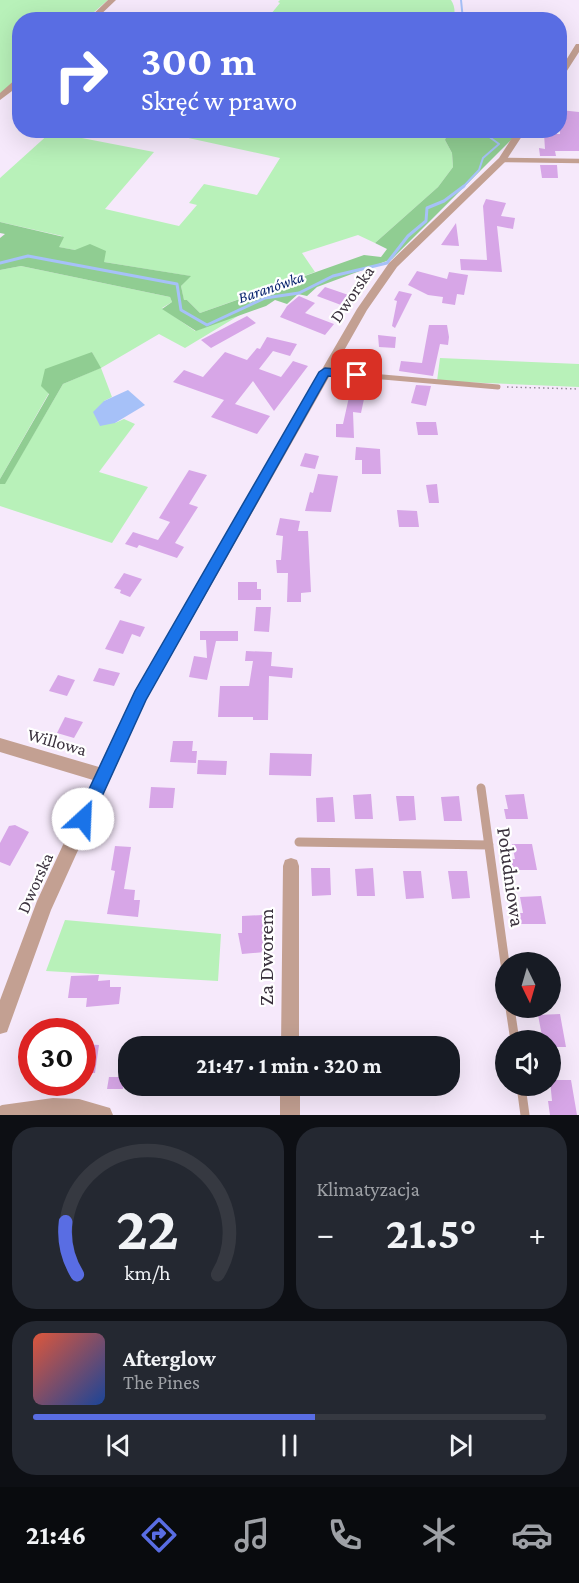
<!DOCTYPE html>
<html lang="pl">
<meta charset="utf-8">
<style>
:root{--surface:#171b24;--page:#242831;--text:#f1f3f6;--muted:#9ea1a6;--line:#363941;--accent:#596de3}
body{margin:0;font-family:"Crimson Pro",serif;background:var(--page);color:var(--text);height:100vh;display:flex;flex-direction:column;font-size:22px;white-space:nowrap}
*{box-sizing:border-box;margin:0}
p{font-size:20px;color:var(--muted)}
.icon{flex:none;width:33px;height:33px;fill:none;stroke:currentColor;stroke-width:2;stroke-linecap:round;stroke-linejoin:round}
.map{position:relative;height:1115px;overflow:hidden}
.details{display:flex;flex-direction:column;gap:12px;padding:12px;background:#0d0f14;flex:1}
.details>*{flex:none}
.top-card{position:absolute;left:12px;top:12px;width:555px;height:126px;border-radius:24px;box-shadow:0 6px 24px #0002;background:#596de3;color:#fff;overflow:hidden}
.needle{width:39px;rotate:175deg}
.controls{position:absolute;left:495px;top:952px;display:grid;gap:12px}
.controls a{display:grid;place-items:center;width:66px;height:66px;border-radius:50%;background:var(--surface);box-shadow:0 6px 24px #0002;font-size:30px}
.speed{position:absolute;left:18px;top:1018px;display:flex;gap:12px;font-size:30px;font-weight:700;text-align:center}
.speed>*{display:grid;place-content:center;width:78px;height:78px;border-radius:50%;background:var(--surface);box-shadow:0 6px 24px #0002;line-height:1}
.speed .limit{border:9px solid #d22;background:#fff;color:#111}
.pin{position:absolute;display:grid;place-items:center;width:51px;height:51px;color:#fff;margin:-26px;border-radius:12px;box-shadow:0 3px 9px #0006}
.me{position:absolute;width:66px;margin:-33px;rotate:25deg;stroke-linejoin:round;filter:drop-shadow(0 0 4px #0008)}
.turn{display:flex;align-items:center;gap:21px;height:126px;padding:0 30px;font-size:27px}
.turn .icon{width:78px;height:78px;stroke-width:2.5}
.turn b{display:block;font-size:42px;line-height:51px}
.big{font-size:45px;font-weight:700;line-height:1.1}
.details .tile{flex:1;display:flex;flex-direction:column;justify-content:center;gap:9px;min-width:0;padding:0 21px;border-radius:24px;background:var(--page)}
.details .dial{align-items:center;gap:0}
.dial svg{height:156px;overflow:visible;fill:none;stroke:var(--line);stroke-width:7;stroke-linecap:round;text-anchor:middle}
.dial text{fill:var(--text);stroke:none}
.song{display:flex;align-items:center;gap:18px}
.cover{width:72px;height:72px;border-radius:9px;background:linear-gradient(135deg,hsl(10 70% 55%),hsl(220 70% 35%))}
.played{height:6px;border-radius:3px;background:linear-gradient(90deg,var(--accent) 55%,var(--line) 55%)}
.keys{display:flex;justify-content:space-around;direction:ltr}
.heat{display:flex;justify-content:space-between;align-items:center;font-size:33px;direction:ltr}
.details .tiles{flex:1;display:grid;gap:12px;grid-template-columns:1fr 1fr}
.tile:last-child{grid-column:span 2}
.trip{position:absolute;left:118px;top:1036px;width:342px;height:60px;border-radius:24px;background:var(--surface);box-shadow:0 6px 24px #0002;font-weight:700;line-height:60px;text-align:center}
.menu{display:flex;height:96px;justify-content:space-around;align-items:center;background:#090b0e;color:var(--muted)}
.menu .icon{width:42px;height:42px}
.menu .selected{color:var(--accent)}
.menu b{font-size:27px;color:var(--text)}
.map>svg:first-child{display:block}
.green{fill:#b8f1b9}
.forest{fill:#90cd92}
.water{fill:#a6c1f8}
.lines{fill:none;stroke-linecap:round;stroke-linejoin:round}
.stream-far1{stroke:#a6c1f8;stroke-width:2}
.stream{stroke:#a6c1f8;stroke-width:3}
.building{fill:#d7a6e7}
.path{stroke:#988d9c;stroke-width:1.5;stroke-dasharray:1.5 3;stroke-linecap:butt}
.lane-far2{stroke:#c3a092;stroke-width:4.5}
.lane-far1{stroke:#c3a092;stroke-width:5}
.lane{stroke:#c3a092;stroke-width:9}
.street{fill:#c3a092;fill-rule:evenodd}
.route{fill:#1a73e8;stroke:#114b97;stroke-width:1.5}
.labels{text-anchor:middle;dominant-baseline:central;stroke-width:4.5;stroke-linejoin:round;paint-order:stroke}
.far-water-label{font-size:16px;font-style:italic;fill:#08236e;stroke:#fff}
.street-label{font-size:18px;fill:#3b323e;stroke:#fff}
.near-street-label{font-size:21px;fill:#3b323e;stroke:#fff}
</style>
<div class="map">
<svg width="579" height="1115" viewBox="0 0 579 1115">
<rect width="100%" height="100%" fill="#f6e9fb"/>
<path class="green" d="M0,0H108L86,19L20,20L19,77L0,94Z
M280,0H451C455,6 455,12 454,19L266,20L280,3L278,2Z
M173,131H448L445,140L452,153L453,167L438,187L375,243L358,235L302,253L315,272L200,313L187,300L184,301L181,286L190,276L104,262L75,250L58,247L62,236L0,222V178L51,132L154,152L105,209L179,226L197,205L189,203L204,184L257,195L280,158L170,134Z
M21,266L170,297L172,302L162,308L195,331L243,313L185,348L159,334L101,368L112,397L104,401L115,423L124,419L135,424L99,472L148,487L112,543L0,506V484L5,483L63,384L100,368L92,352L49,393L0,479V270Z
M440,358L579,364V387L437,381Z
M65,920L221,934L218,981L46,971Z"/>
<path class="forest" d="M448,131H508L513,138L392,259L317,287L307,296L298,294L287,304L275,300L266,306L196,331L162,309L172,302L170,297L21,266L0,270V238L5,234L0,233V222L64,237L59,247L75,250L90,244L106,251L104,262L191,276L181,286L184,300H187L200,313L364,255L381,257L387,249L375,243L438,187L453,167L452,153L445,140Z
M92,352L101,368L63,384L5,484H0V479L49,394L41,386L45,369Z"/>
<path class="water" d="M128,390L145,405L115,423L100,426L93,412L104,401Z"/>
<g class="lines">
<path class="stream-far1" d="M461,0L463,20
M462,188L479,170L483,158L499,144L480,130"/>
<path class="stream" d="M0,263L28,256L177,284L181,310L207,325L265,298L299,293L333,276L387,263L408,236L426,221L427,208L444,201L464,186"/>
</g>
<path class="building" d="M560,110L579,112V151H555L556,156H540L539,148L545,149L544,134H560Z
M540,165H557L558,178H542Z
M486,199L506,203L501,216L515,218L513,229L497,226L502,272L461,270L460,259L487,260L483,206Z
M456,223L459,246L441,245Z
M417,271L447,279L449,272L468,275L464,295L457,294L455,305L442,303L443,297L428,295L408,285Z
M325,287L334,290L357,298L349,308L317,296Z
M399,291L412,294L395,328L392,326L397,301L394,300Z
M299,296L315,303L305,313L334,324L325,335L280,317L287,306Z
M247,316L256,323L211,348L201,340Z
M429,325H447L449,337L448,345L440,344L433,376L399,371L401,361L422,363Z
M378,335L396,337L395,348L379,347Z
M267,337L297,344L290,356L273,351L259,369L281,377L293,361L308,366L274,411L253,381L235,404L270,416L257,434L211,417L224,400L173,382L184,370L203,377L225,352L247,360L257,348L260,349Z
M416,385L431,386L426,406L411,403Z
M349,397L364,399L361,413L353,412L354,438L336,437V424H343Z
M416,422H436L438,435H418Z
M356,447L380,449L381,474H362V460H355Z
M305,453L319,456L315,469L300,466Z
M189,470L207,475L189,504L198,507L175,543L184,547L177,558L139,545L137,548L125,544L133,532L158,540L170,522L159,518Z
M318,474L338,476L331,512L305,511L310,492L313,493Z
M437,484L439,503H429L426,485Z
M397,510L417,511L419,527H399Z
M280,518L300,521L298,531H308L311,592L301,593V602H287L288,573H277L276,560H281L283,536L276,535Z
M124,573L142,579L130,597L120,593L121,590L114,588Z
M238,582H257V589H261V600H238Z
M256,607H271L269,632L254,631Z
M120,620L145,627L140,637L132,634L123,654L105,649Z
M200,631H238V641H216L207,680L189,677L194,656L207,658L206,640H200Z
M246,651L272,652L271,666L293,668L292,678L269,676L268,720H253V717H218L220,686H249L253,661H245Z
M99,668L120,673L114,686L93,681Z
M58,675L75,680L67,696L49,691Z
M65,717L83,722L74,738L57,733Z
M173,741H193L192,751H197L196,763L170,762Z
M270,753L312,754L311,776L269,775Z
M198,760L227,761L226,775L197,774Z
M151,787L175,788L173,808H149Z
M371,794L373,819H355L353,795Z
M524,794L528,819H506L504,809H508L505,795Z
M396,796H414L416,820L399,821Z
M459,796L462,821H444L441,797Z
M333,797L335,822H317L316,798Z
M15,825L29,832L10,866L0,862V843L9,826Z
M512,844H532L537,870H513L511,859H515Z
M115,846L131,847L124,889L135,890L134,900H140L138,917L107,914L115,871L111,870Z
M311,868H330L331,895L312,896Z
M373,868L375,896H357L355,869Z
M403,871H421L424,898L406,899Z
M448,871H467L470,898L452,899Z
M541,896L546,924H521L519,913H523L520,897Z
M263,915L265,952L242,954L238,933H242V916Z
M99,975L98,981L110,980V987H121L119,1004L86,1007L87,998H68L71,976Z
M560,1014L566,1047H550V1041H543L538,1015Z
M82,1044L99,1045L95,1073H82Z
M109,1077H125L123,1089H107Z
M550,1080H571L577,1115H550L548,1101H552Z"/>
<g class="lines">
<path class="path" d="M507,387L579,389"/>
<path class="lane-far2" d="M502,160L579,161"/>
<path class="lane-far1" d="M325,372L498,387"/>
<path class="lane" d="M481,788L506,971
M299,842L489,845
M510,1008L515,1041
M521,1086L525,1115"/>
<path class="street" d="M108,0H116L95,20H87Z
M576,44H579V52L563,77H560V70Z
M17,78H20V85L0,100V93Z
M517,130H526L505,162L397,267L367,310L146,700L51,910L7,1032L0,1034V1000L37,901L93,780L0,752V738L99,767L135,691L357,309L389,263L499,158Z
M291,858L297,860L299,866V1047H281L283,866L285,860Z
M280,1086H300V1115H280Z
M53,1098L79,1099L110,1108L113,1115H0V1106L2,1105Z"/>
</g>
<path class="route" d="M325,368L357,371L363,375L357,379L328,376L146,700L89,825L83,827L77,825L75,819L135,691L319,372Z"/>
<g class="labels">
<g class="far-water-label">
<text transform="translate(271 287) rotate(-19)">Baranówka</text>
</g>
<g class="street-label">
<text transform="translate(352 294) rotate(-56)">Dworska</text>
<text transform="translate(57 742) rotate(16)">Willowa</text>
<text transform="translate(35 883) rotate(-66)">Dworska</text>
</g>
<g class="near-street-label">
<text transform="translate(511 877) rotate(82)">Południowa</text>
<text transform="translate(266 957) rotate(-90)">Za Dworem</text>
</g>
</g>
</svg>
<div class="controls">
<a><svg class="needle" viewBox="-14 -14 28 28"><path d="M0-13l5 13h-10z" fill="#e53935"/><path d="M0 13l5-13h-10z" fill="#9ea1a6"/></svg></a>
<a><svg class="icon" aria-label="sound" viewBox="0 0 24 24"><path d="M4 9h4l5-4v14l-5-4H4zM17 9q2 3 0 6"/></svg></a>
</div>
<div class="speed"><div class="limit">30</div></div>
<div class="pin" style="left:357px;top:375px;background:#d93025"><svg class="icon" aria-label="arrive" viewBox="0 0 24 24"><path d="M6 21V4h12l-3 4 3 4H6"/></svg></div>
<svg class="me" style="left:83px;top:819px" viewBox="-20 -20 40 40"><circle r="19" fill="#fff"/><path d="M0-13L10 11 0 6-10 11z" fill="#1a73e8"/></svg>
<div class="trip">21:47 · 1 min · 320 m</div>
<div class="top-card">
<div class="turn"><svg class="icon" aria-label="right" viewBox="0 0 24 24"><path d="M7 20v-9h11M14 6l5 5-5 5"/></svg><div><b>300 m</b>Skręć w prawo</div></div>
</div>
</div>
<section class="details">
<div class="tiles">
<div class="tile dial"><svg viewBox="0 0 100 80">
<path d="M14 69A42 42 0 1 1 86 69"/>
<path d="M14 69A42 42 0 0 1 8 42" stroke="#596de3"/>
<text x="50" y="56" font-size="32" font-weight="700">22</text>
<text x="50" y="72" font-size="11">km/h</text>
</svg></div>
<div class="tile"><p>Klimatyzacja</p>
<div class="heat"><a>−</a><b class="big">21.5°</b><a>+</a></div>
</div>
<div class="tile">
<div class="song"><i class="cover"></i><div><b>Afterglow</b><p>The Pines</p></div></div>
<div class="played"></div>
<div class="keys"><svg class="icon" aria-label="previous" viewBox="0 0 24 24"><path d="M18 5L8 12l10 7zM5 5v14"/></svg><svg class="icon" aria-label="pause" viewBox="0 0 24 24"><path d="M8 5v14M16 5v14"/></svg><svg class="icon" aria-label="next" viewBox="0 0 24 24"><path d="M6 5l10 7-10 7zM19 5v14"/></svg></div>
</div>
</div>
</section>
<nav class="menu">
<b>21:46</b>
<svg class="icon selected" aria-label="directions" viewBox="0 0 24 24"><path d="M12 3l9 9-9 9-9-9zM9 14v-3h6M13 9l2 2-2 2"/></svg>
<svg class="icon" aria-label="music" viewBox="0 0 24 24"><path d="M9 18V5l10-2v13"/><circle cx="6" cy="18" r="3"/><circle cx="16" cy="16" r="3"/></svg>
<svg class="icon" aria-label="phone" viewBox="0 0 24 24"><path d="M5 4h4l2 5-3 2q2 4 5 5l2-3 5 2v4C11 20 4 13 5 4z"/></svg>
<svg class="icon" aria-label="climate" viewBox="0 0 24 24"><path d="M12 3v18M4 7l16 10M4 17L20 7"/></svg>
<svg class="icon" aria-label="car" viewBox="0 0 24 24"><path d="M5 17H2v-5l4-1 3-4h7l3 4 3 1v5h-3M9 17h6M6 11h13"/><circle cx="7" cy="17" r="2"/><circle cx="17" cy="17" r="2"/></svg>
</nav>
